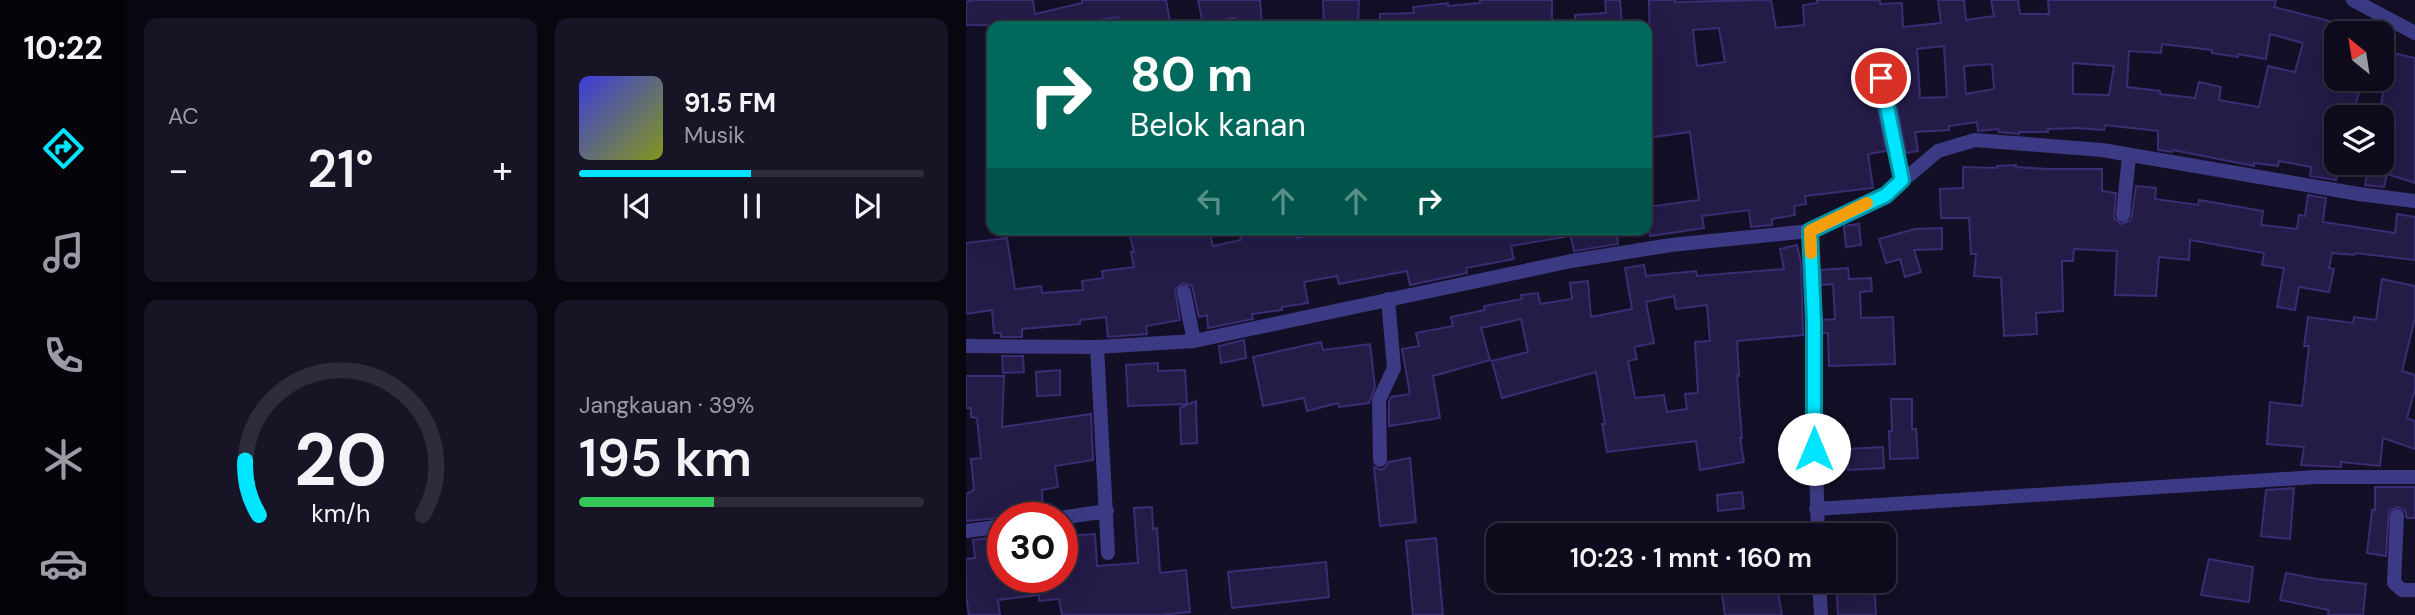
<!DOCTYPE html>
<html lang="id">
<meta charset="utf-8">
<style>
:root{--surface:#0e0b1c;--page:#171425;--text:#f1f3f6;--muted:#9b9ba3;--line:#2e2b3b;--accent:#00e5ff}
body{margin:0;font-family:"DM Sans",sans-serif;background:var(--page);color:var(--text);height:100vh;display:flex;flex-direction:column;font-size:26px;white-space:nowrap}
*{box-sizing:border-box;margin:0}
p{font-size:23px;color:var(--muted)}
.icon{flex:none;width:38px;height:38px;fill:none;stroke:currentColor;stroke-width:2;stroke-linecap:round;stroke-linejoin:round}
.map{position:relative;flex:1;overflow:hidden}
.details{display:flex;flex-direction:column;gap:18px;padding:18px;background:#08060f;width:840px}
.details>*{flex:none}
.banner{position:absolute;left:21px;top:21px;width:665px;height:214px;border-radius:14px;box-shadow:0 7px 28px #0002,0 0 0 2px var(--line);background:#00695c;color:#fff;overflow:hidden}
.needle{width:46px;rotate:330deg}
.buttons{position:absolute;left:1358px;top:21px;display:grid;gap:14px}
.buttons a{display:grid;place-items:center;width:70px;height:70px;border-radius:14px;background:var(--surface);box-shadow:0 7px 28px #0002,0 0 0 2px var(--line);font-size:35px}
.speed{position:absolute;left:21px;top:502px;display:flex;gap:14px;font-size:35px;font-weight:700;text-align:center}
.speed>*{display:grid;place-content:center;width:91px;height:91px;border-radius:50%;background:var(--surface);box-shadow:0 7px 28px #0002,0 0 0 2px var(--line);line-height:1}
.speed .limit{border:10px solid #d22;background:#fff;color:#111}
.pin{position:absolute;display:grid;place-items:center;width:60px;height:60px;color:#fff;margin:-30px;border:4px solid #fff;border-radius:50%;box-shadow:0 2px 7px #0007}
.me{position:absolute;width:77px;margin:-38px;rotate:0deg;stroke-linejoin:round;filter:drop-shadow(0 0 5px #0008)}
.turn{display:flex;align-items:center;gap:24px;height:147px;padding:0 28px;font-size:32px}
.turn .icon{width:91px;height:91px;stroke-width:2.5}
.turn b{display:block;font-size:49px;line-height:60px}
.lanes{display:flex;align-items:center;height:66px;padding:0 28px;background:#0003;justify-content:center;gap:35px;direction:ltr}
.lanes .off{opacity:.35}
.big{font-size:52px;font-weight:600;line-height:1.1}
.details .card{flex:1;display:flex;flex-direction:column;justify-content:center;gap:10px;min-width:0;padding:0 24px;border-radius:14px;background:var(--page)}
.details .dial{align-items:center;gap:0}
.dial svg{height:182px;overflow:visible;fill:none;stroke:var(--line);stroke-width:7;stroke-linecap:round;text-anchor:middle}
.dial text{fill:var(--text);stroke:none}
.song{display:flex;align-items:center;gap:21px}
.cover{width:84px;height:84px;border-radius:10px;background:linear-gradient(135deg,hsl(240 70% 55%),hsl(70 70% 35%))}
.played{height:7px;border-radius:4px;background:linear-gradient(90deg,var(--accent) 50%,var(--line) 50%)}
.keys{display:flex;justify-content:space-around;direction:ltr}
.heat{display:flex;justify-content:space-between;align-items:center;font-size:38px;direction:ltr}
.charge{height:10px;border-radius:5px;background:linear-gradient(90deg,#34c759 39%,var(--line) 0)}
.details .tiles{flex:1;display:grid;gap:18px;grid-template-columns:repeat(2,1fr)}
.trip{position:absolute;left:520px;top:523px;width:410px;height:70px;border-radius:14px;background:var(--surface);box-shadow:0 7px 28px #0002,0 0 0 2px var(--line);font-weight:600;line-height:70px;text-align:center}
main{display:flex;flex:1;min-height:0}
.tab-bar{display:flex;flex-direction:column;width:126px;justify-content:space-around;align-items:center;background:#06040b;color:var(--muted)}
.tab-bar .icon{width:49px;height:49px}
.tab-bar .selected{color:var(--accent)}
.tab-bar b{font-size:32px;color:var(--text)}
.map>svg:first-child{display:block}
.building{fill:#241b47;stroke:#3b2d73;stroke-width:2;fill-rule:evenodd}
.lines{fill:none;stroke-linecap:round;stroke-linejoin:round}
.minor{stroke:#3d3a85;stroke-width:14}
.route-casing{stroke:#0095a6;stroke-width:18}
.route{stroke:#00e5ff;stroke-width:12}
.slow{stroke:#f59e0b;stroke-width:12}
</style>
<main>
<nav class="tab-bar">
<b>10:22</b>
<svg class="icon selected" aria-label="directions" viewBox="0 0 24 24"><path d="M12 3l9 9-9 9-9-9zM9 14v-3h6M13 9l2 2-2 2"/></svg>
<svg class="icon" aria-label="music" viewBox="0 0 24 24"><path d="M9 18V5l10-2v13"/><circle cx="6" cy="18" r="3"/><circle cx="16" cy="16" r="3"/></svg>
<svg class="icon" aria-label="phone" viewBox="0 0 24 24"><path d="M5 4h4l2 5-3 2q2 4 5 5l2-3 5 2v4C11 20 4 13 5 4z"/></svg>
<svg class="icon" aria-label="climate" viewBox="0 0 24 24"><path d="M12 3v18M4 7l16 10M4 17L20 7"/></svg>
<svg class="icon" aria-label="car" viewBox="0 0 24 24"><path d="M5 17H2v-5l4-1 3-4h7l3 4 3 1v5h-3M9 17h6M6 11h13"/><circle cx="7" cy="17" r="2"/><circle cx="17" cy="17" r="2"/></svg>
</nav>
<section class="details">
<div class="tiles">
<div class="card"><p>AC</p>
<div class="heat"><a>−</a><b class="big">21°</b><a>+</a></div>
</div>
<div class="card">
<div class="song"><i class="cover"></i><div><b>91.5 FM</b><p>Musik</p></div></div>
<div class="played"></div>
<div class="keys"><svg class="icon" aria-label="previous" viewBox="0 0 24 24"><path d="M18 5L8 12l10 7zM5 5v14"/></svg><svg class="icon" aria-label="pause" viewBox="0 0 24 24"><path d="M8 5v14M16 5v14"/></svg><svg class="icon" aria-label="next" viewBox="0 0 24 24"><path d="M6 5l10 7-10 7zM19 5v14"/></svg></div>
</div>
<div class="card dial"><svg viewBox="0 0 100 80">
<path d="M14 69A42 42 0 1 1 86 69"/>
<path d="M14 69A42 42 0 0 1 8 45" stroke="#00e5ff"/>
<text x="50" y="56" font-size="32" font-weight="700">20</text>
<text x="50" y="72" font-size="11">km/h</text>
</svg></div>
<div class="card"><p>Jangkauan · 39%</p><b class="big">195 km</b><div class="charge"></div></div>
</div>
</section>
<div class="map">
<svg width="1449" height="615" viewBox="0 0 1449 615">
<rect width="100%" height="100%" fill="#130f26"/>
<path class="building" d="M8,0H67L69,14L116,3V0H200L205,26H154L152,17L111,23L112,26L0,25V2Z
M232,0H294L296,26H268V18L237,24Z
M357,0H393L392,26H358Z
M514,0H586V26H554V20L514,23V26H414V14L448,13L447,7L482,3V6L514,3Z
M639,0H654L656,26H609V15L640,13Z
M683,0H709V2L805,0L810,28L838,25L837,5L851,3V0H914V4L936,3L937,27L975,23L972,0H998L1000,20L1028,16L1025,0H1052L1054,14H1083L1082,0H1310L1308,7L1363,21L1360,31L1370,34L1365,62L1370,64V79H1397L1386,117H1370V163H1373L1370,180L1344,176L1345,167L1313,161L1312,166L1288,163V166L1207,150L1206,152L1192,150V131L1139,125L1138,130L1110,128L1082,129V132H1053V134L1033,132L1032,129L1012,131L1011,122L983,126V130L949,132L952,151L940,153L929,96L932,95L930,52L922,53L913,49L905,55H899L901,71H897L902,102L910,100L920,151L902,154L907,188L839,196L840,204L828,206L829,215L806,219V225L785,227L783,210L736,216L738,228L684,236L681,207L733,200L724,132L681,138V48H684ZM753,28L759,62L731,66L727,30ZM1304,34L1337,43L1329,72L1302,66L1293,107L1253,100L1255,87L1233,82L1229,98L1194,94V91L1161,87L1163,51L1195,53L1196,44L1246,50V53L1272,57V54L1300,59ZM978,46L981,97L954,98L951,49ZM1107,63L1148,66L1143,95L1107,94ZM1026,64L1028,89L1000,94L998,66Z
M1427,53L1449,58V183L1421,174L1418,187L1399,185L1403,163H1416V141L1423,115L1414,113L1420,73L1422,74Z
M1050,165V167L1082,169H1136V191L1150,193L1148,218L1155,224L1165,220L1170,186L1190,188L1189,199L1232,205L1233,200L1297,211L1295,225L1331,229L1333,215L1339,216L1342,195L1360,198L1357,222L1429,233L1431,214L1449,217V260L1389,253L1388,255L1366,253L1363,268L1368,269L1363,292L1333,287L1329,310L1311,307L1318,268L1296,265L1298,253L1224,240L1223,260L1193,257L1190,296L1149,295L1151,251L1108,249L1107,261H1096L1097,311L1070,313L1071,334L1038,336L1035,278L1008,276L1010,254H1005L1003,218H975L974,189L997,188V167L1031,168V166Z
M893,224L895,245L880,247L878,226Z
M976,228V249L948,250L955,272L939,277L934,259L920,263L913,239L949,229Z
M173,229H243L247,246L275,240L273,229H330L331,238L363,232V229H599V237L545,246L548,259L500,268L501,273L444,285L441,271L373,284L371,276L338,282L342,303L316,307V310L286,314L287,319L242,328L241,315L233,317L226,286L217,283L209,290L214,320L180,326L181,334L142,337L140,317L114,320V324L56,329V337H35V333H28L26,310L0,314V243L41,238L49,289L75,286L76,293L117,290L116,281L137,278L136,271L168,267L165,252H168L163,232Z
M603,229H650L652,244L608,251Z
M831,245L835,263L837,335L771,341L773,376H771L776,438H774L778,462L734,470L730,441L641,452L636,424H639L630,372L536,398L526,361L562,352L555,319L515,328L524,360L467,376L474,418L423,426V402L425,397L444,394L436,349L453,346L450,333L487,326L485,317L519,310L518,306L556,299L555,295L572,293L574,304L606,299L604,283L622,281L625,317L666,309L659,268L678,265L680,276L730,271L731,276L818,269L814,249ZM708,296L710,309L741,305L744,341L729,342L732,393L719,394L721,409L701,412L698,395L669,398L662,361L671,359L668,347L688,343L680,302Z
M882,268L883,279L905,278L906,291L894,292L895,318L927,317L929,364L863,366L862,333H856V320L869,319L867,284L855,285V270Z
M1416,279L1449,286V318L1436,371L1449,375V389L1441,418L1449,421V449L1417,438L1414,466L1375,462V467L1335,465L1338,447L1301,444L1304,402L1336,406L1343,346H1338L1342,317L1387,323L1388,317L1410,320Z
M278,340L280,358L255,363L253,346Z
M355,342L357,350L404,344L409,387L403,403L373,407L372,403L341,411L338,398L297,406L287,357Z
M36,356H57L58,372L37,373Z
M192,363V371L219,370L221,404L162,406L160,365Z
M94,370V395L71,396L70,372Z
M0,376H38L36,427L125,414L127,460L89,466L92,487L76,490L77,514L0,521V494L8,490L5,459L15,458L11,418L5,417V408H0Z
M925,399H946V429H950L952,458L924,459L923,431H926Z
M230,401L231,443L215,444L214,408Z
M917,447L918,468L882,470L881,449Z
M444,458L450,522L414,526L408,467L415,470L419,468L423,462Z
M1409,487H1449V518H1441L1439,511L1432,507L1423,511L1420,556L1401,553L1406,510H1409Z
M1328,488L1324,539L1295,536L1300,490Z
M776,492L778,508L752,511L751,495Z
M186,507L187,529L191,528L194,573L220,570L224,612L194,615H96L93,599L73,601V595L32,600L34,615H3L0,595V559L9,558L7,540L37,536V578H96V536L129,534L131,566L172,563L168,508Z
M470,538L477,615H447L440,541Z
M1243,559L1287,567L1283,602L1235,595Z
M360,562L363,597L266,608L262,572Z
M1320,573L1351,579L1400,584L1397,615H1362L1363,610L1314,600Z
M754,581H810L816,615H759Z
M870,581H908L910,615H872Z"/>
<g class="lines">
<path class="minor" d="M1387,0L1449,33
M914,58L915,78L936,180
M1157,215L1163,156
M844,231L852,536
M218,292L228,341
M0,346L131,347L228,341L605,261L705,245L844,231L920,195L972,151L1009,140L1136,150L1393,194L1449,201
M131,347L142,553
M414,460L413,400L428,368L422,299
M850,509L1350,477H1449
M1431,516L1428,583L1436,590H1449
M93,518L141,511
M0,531L37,526
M853,581L855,615"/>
</g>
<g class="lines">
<g class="route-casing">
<path id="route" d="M848,449V322L844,231L920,195L936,180L915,78"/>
</g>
<use href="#route" class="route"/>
<path class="slow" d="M845,253L844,231L901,203"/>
</g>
</svg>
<div class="buttons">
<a><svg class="needle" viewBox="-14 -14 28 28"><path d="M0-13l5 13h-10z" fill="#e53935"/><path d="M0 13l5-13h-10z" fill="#9b9ba3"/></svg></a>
<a><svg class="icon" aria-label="layers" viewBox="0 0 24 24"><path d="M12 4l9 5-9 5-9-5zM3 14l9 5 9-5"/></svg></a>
</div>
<div class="speed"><div class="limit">30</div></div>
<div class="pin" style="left:915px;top:78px;background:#d93025"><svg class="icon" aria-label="arrive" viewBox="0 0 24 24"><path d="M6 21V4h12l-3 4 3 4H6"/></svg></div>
<svg class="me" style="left:848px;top:449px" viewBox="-20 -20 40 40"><circle r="19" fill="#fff"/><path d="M0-13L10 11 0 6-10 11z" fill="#00e5ff"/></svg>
<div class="trip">10:23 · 1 mnt · 160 m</div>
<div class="banner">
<div class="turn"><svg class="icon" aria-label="right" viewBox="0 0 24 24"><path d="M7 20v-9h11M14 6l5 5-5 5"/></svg><div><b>80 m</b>Belok kanan</div></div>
<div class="lanes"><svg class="icon off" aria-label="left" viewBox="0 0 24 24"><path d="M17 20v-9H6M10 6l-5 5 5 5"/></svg><svg class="icon off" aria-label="ahead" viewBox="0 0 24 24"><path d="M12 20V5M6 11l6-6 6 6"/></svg><svg class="icon off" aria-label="ahead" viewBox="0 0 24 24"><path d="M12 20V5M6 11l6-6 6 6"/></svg><svg class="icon" aria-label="right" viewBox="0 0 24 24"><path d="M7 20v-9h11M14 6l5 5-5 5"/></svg></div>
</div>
</div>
</main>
